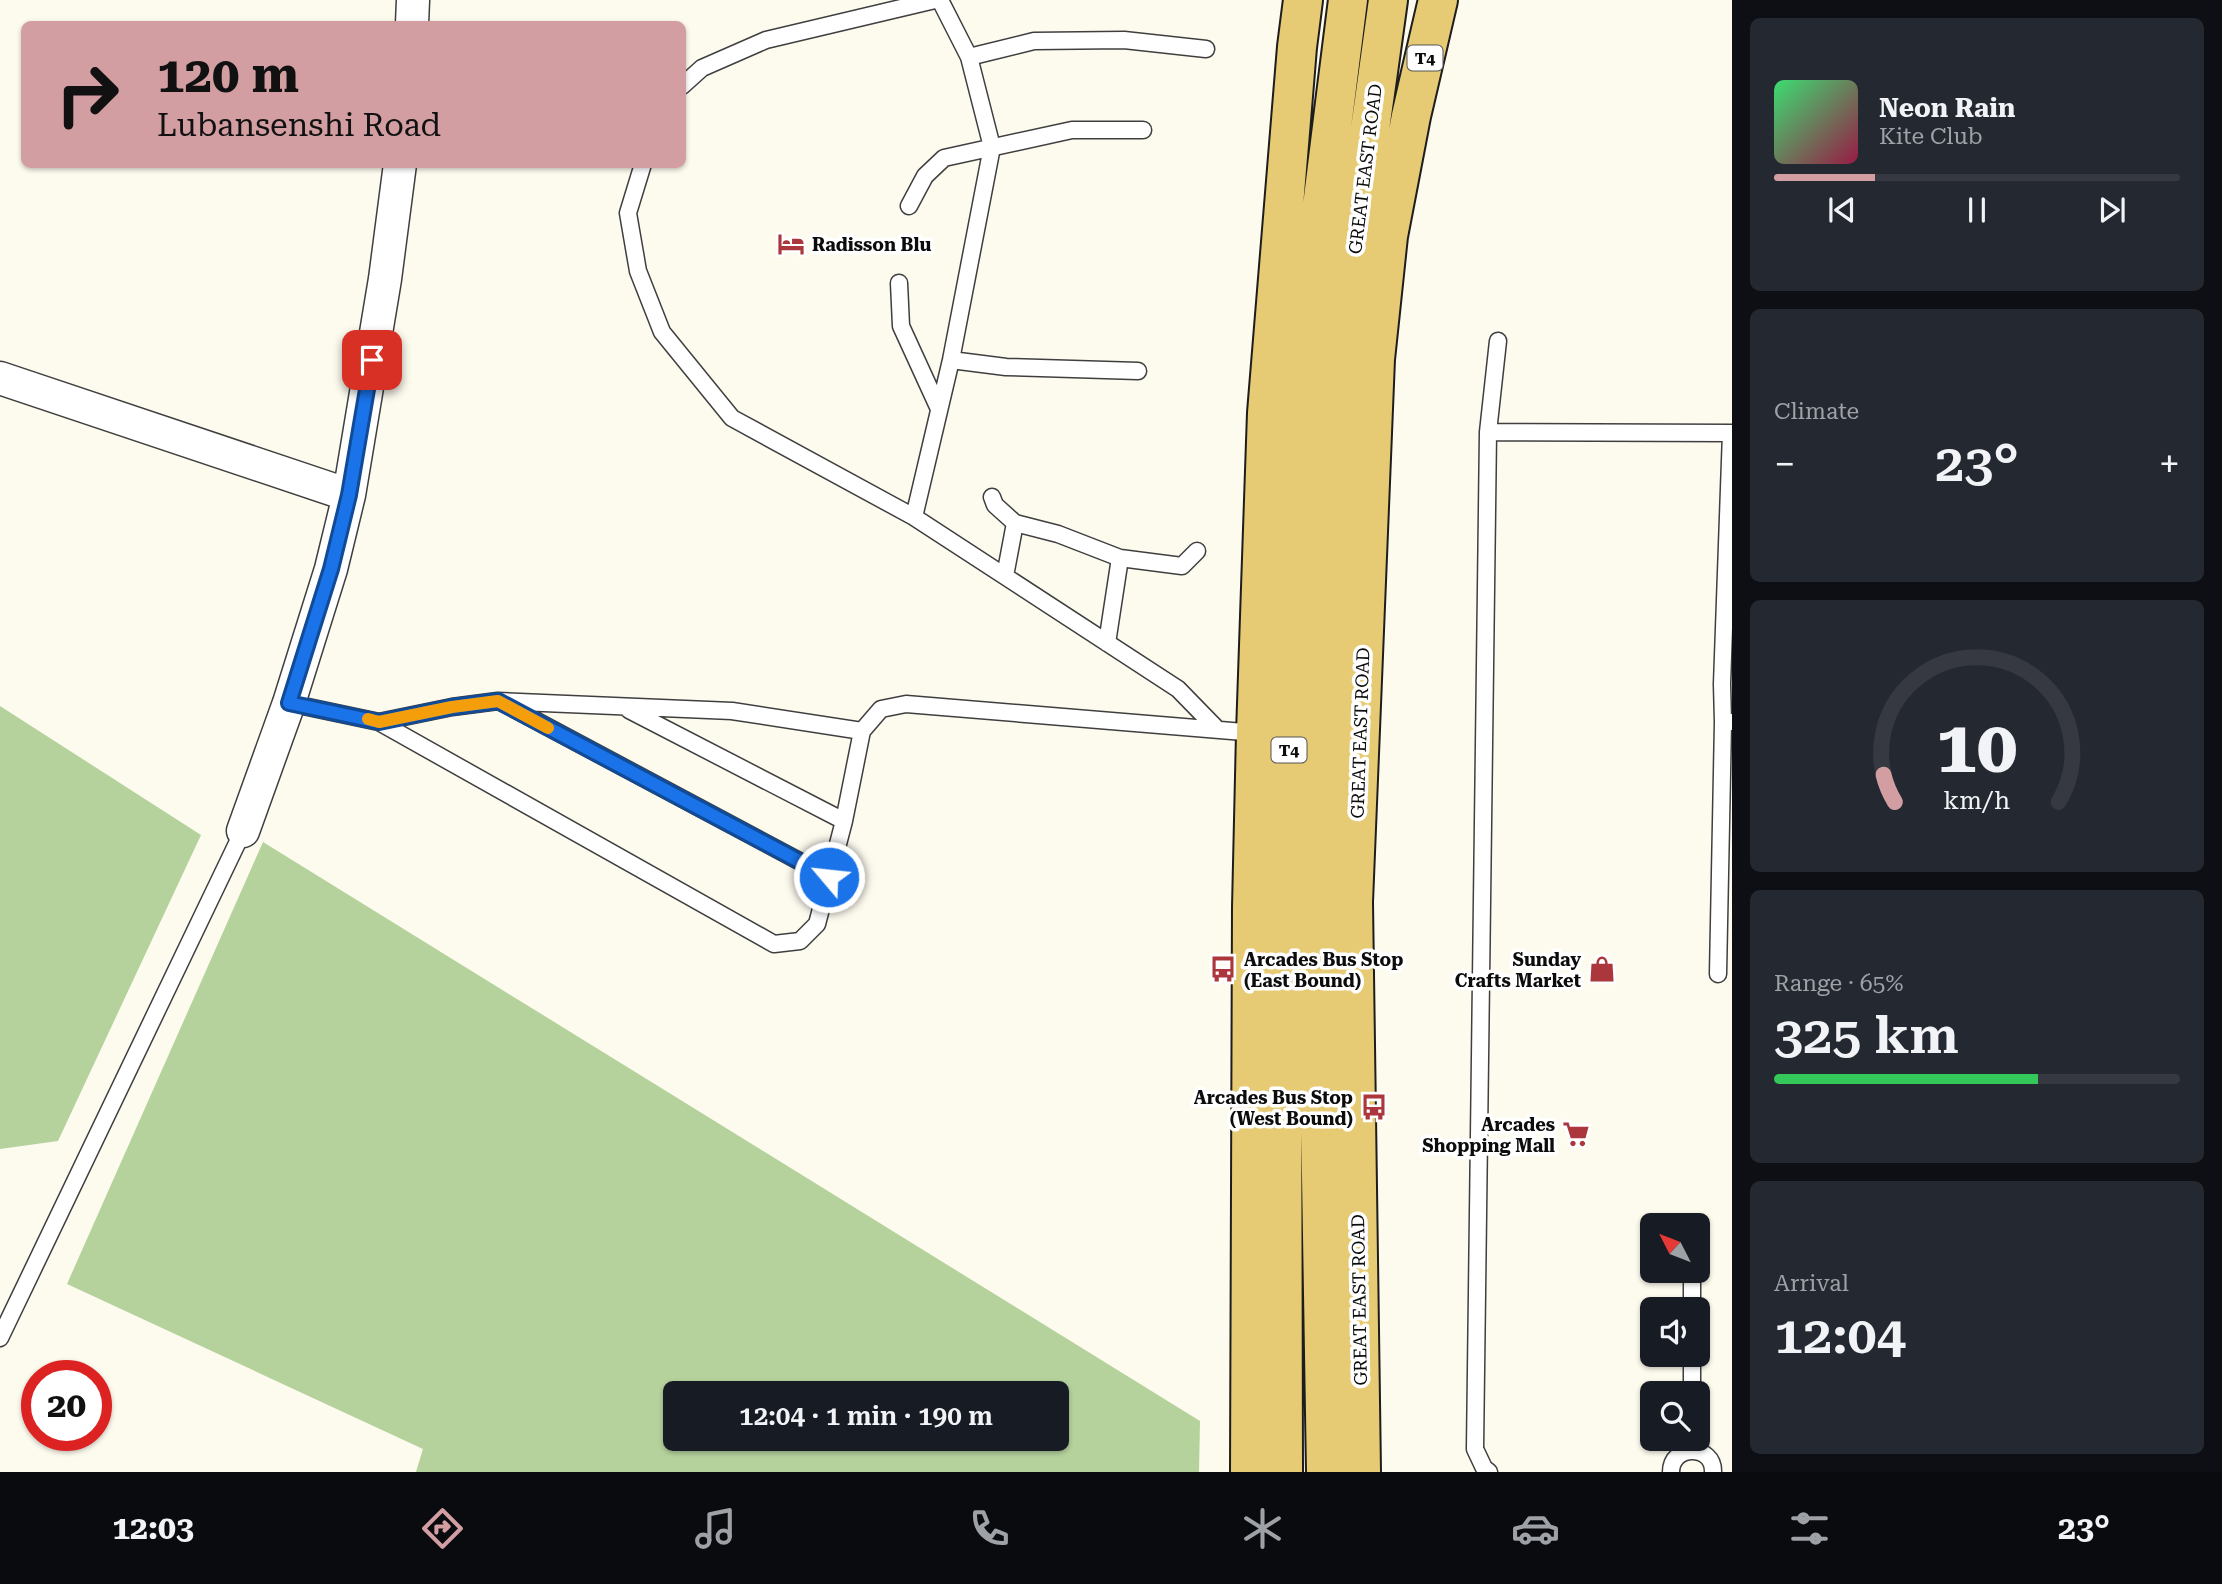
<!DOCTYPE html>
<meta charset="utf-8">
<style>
:root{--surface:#171b24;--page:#242831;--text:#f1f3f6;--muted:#9ea1a6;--line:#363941;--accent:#d29ea2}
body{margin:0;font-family:"Roboto Serif",serif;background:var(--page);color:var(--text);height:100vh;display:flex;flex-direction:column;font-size:26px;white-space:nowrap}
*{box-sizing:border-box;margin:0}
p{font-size:23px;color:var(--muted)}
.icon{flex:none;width:38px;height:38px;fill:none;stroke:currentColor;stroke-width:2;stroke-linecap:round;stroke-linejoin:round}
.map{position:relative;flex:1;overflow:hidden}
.side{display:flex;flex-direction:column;gap:18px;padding:18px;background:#0d0f14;width:490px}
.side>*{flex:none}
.guide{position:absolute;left:21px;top:21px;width:665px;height:147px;border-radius:10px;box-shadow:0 2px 5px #0004;background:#d29ea2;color:#111;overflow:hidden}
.needle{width:46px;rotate:312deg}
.controls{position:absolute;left:1640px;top:1213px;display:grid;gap:14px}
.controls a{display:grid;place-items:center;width:70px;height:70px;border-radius:10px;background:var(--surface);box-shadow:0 2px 5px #0004;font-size:35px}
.speed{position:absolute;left:21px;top:1360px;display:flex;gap:14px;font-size:35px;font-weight:700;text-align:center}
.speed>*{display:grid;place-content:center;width:91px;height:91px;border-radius:50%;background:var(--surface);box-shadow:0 2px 5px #0004;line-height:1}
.speed .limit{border:10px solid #d22;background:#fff;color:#111}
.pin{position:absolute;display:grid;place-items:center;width:60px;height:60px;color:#fff;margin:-30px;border-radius:14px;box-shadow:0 4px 10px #0006}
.me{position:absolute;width:77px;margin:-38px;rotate:298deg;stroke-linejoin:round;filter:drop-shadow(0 0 5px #0008)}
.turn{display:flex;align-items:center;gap:24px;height:147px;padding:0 21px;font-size:32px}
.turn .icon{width:91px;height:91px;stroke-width:2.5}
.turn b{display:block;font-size:49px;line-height:60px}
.big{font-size:52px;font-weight:600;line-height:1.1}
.side .card{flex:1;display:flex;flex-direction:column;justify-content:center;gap:10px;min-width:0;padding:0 24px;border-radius:10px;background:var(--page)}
.side .dial{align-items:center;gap:0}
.dial svg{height:182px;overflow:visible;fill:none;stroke:var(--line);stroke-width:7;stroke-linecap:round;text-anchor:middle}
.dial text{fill:var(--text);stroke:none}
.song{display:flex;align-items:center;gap:21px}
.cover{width:84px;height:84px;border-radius:10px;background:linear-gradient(135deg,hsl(140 70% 55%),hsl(340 70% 35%))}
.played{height:7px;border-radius:4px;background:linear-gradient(90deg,var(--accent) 25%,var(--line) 25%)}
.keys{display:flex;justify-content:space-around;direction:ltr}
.heat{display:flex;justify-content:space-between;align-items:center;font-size:38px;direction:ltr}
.charge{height:10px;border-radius:5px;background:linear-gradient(90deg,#34c759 65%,var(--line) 0)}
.trip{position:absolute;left:663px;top:1381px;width:406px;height:70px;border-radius:10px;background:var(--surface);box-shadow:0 2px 5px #0004;font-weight:600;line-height:70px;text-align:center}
.dock{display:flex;height:112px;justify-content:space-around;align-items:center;background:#090b0e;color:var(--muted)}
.dock .icon{width:49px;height:49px}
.dock .on{color:var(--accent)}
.dock b{font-size:32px;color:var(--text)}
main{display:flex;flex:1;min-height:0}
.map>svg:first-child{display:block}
.forest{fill:#b5d29d;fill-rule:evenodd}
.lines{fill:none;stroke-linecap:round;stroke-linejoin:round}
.lane-casing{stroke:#3f3f3f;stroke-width:19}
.street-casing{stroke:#3f3f3f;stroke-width:35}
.primary-casing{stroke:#1d1d1d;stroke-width:42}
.lane{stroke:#fff;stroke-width:16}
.street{stroke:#fff;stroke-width:32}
.primary{stroke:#e7ca74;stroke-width:38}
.route-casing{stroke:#114b97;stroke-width:18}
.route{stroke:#1a73e8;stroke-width:12}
.slow{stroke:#f59e0b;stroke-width:12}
.labels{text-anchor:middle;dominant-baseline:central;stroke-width:7;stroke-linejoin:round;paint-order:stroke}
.shield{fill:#fff;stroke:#555;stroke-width:2}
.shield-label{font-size:16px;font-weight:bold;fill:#0c0c0c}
.street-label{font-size:18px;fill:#0c0c0c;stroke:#fff}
.poi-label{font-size:18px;font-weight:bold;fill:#0c0c0c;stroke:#fff;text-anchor:end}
</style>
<main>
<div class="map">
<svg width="1732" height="1472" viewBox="0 0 1732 1472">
<rect width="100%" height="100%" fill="#fdfaee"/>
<path class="forest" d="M0,706L201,835L58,1141L0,1149Z
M263,842L1200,1421L1199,1472H416L423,1449L67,1284ZM676,1393H1057V1438H676Z"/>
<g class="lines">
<g class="lane-casing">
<path id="lane" d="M940,0L969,57L992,147L951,360L914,517L1178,689L1217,729
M969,57L1034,41L1124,40L1206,49
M682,86L702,68L766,40L935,0
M643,164L628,213L638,271L662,332L732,418L914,517
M909,206L925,176L944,158L1072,130H1143
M899,283L901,326L939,409
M951,360L1006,367L1138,371
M1488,432L1732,433
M1731,433L1722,684L1723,722H1732
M992,497L995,505L1015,523L1058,534L1120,558L1182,566L1197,551
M1005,576L1015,523
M1107,643L1120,558
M501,702L829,877
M289,703L379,722L452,707L498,701L732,711L862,731L881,709L906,704L1256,733
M629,710L844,821
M379,722L774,944L800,941L817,924L844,821L862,731
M1718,974L1723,722
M1692,1270V1309
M0,1338L243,831
M1692,1354V1393
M1489,1472L1484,1468L1475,1449L1488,432L1498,341
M1671,1472C1671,1444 1714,1444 1713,1472"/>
</g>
<g class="street-casing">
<path id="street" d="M412,24L413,0
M0,378L349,495
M243,831L289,703L331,569L349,495L385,279L400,164"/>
</g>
<g class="primary-casing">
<path id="primary" d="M1250,1472L1252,907L1256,733L1267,413L1297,47L1303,0
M1283,1472L1282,996L1285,867L1303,418L1320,222L1348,0
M1326,1472L1318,997L1319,871L1340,420L1356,230L1388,0
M1361,1472L1353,902L1375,359L1388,236L1411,116L1438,0"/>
</g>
<use href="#lane" class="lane"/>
<use href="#street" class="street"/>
<use href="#primary" class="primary"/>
</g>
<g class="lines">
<g class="route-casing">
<path id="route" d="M372,360L349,495L331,569L289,703L379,722L452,707L498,701L829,877"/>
</g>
<use href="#route" class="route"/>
<path class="slow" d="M368,719L379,722L452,707L498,701L548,728"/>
</g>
<defs>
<g id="hotel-bare" transform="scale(2.1)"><path d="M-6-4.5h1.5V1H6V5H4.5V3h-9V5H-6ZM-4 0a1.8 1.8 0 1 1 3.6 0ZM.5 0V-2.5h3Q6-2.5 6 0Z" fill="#ab363c" stroke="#fff" stroke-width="2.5" paint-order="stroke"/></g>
<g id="bus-bare" transform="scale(2.1)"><path d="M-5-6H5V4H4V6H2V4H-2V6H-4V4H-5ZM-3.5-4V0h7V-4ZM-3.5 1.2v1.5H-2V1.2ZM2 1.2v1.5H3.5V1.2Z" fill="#ab363c" stroke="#fff" stroke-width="2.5" paint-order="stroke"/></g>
<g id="shop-bare" transform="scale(2.1)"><path d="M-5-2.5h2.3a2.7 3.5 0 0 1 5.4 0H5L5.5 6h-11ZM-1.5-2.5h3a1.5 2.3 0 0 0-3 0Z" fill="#ab363c" stroke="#fff" stroke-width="2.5" paint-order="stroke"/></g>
<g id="supermarket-bare" transform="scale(2.1)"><path d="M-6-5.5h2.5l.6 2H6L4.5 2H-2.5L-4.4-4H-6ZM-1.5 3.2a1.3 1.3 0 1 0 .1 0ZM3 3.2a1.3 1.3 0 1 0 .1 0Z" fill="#ab363c" stroke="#fff" stroke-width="2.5" paint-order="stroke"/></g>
</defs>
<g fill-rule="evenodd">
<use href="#hotel-bare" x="791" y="244"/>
<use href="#bus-bare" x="1223" y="969"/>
<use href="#shop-bare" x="1602" y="969"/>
<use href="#bus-bare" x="1374" y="1107"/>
<use href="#supermarket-bare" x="1576" y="1134"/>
</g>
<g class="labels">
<g class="shield">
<rect x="1407.5" y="45.5" width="35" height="25" rx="5"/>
<rect x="1271.5" y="737.5" width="35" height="25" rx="5"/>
</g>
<g class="shield-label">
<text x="1425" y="58">T4</text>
<text x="1289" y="750">T4</text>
</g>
<g class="street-label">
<text transform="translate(1365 169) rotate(-83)">GREAT EAST ROAD</text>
<text transform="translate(1360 733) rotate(-88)">GREAT EAST ROAD</text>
<text transform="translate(1359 1300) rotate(-91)">GREAT EAST ROAD</text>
</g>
<g class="poi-label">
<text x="812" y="244" text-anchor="start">Radisson Blu</text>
<text x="1244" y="959" text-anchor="start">Arcades Bus Stop<tspan x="1244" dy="21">(East Bound)</tspan></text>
<text x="1581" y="959">Sunday<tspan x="1581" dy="21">Crafts Market</tspan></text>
<text x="1353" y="1097">Arcades Bus Stop<tspan x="1353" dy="21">(West Bound)</tspan></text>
<text x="1555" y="1124">Arcades<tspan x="1555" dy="21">Shopping Mall</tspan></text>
</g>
</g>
</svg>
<div class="controls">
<a><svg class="needle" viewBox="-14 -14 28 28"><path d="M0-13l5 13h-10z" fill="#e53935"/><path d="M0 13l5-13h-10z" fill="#9ea1a6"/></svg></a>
<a><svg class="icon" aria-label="sound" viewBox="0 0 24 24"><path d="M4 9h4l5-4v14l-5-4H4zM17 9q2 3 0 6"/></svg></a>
<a><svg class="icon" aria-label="search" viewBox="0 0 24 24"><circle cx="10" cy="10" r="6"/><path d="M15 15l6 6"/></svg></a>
</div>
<div class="speed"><div class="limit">20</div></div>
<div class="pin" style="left:372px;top:360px;background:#d93025"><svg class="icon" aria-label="arrive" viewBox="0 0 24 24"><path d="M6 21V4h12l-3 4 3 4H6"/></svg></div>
<svg class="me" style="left:829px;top:877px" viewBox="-20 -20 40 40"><circle r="17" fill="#1a73e8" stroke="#fff" stroke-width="3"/><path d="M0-11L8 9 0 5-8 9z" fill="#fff"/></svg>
<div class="trip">12:04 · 1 min · 190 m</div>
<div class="guide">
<div class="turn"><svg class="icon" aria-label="right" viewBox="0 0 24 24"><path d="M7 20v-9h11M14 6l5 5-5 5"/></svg><div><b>120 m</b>Lubansenshi Road</div></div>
</div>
</div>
<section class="side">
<div class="card">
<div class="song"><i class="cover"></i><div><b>Neon Rain</b><p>Kite Club</p></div></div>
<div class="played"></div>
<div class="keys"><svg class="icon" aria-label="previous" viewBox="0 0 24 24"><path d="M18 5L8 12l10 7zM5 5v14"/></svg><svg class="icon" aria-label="pause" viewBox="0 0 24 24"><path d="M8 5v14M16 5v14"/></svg><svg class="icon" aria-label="next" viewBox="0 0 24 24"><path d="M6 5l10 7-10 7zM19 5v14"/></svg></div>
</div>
<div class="card"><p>Climate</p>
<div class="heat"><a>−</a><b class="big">23°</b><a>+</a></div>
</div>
<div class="card dial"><svg viewBox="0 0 100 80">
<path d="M14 69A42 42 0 1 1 86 69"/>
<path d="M14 69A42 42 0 0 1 9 57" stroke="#d29ea2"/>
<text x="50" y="56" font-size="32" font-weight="700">10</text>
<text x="50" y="72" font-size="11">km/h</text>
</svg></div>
<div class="card"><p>Range · 65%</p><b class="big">325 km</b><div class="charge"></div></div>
<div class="card"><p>Arrival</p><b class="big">12:04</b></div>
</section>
</main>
<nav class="dock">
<b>12:03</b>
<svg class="icon on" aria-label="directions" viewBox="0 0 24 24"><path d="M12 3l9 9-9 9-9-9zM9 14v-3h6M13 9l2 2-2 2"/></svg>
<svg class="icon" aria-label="music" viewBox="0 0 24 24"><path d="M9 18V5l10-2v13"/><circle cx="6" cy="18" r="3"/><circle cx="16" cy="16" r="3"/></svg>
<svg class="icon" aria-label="phone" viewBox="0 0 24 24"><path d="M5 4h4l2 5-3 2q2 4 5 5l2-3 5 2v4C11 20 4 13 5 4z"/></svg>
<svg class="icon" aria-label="climate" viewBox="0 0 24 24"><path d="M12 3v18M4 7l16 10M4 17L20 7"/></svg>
<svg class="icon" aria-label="car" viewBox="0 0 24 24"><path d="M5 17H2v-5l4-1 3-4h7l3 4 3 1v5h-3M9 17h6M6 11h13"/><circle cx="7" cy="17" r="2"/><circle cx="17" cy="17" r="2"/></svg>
<svg class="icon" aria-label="filters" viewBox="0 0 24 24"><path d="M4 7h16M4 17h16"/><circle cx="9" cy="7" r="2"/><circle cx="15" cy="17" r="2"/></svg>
<b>23°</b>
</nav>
